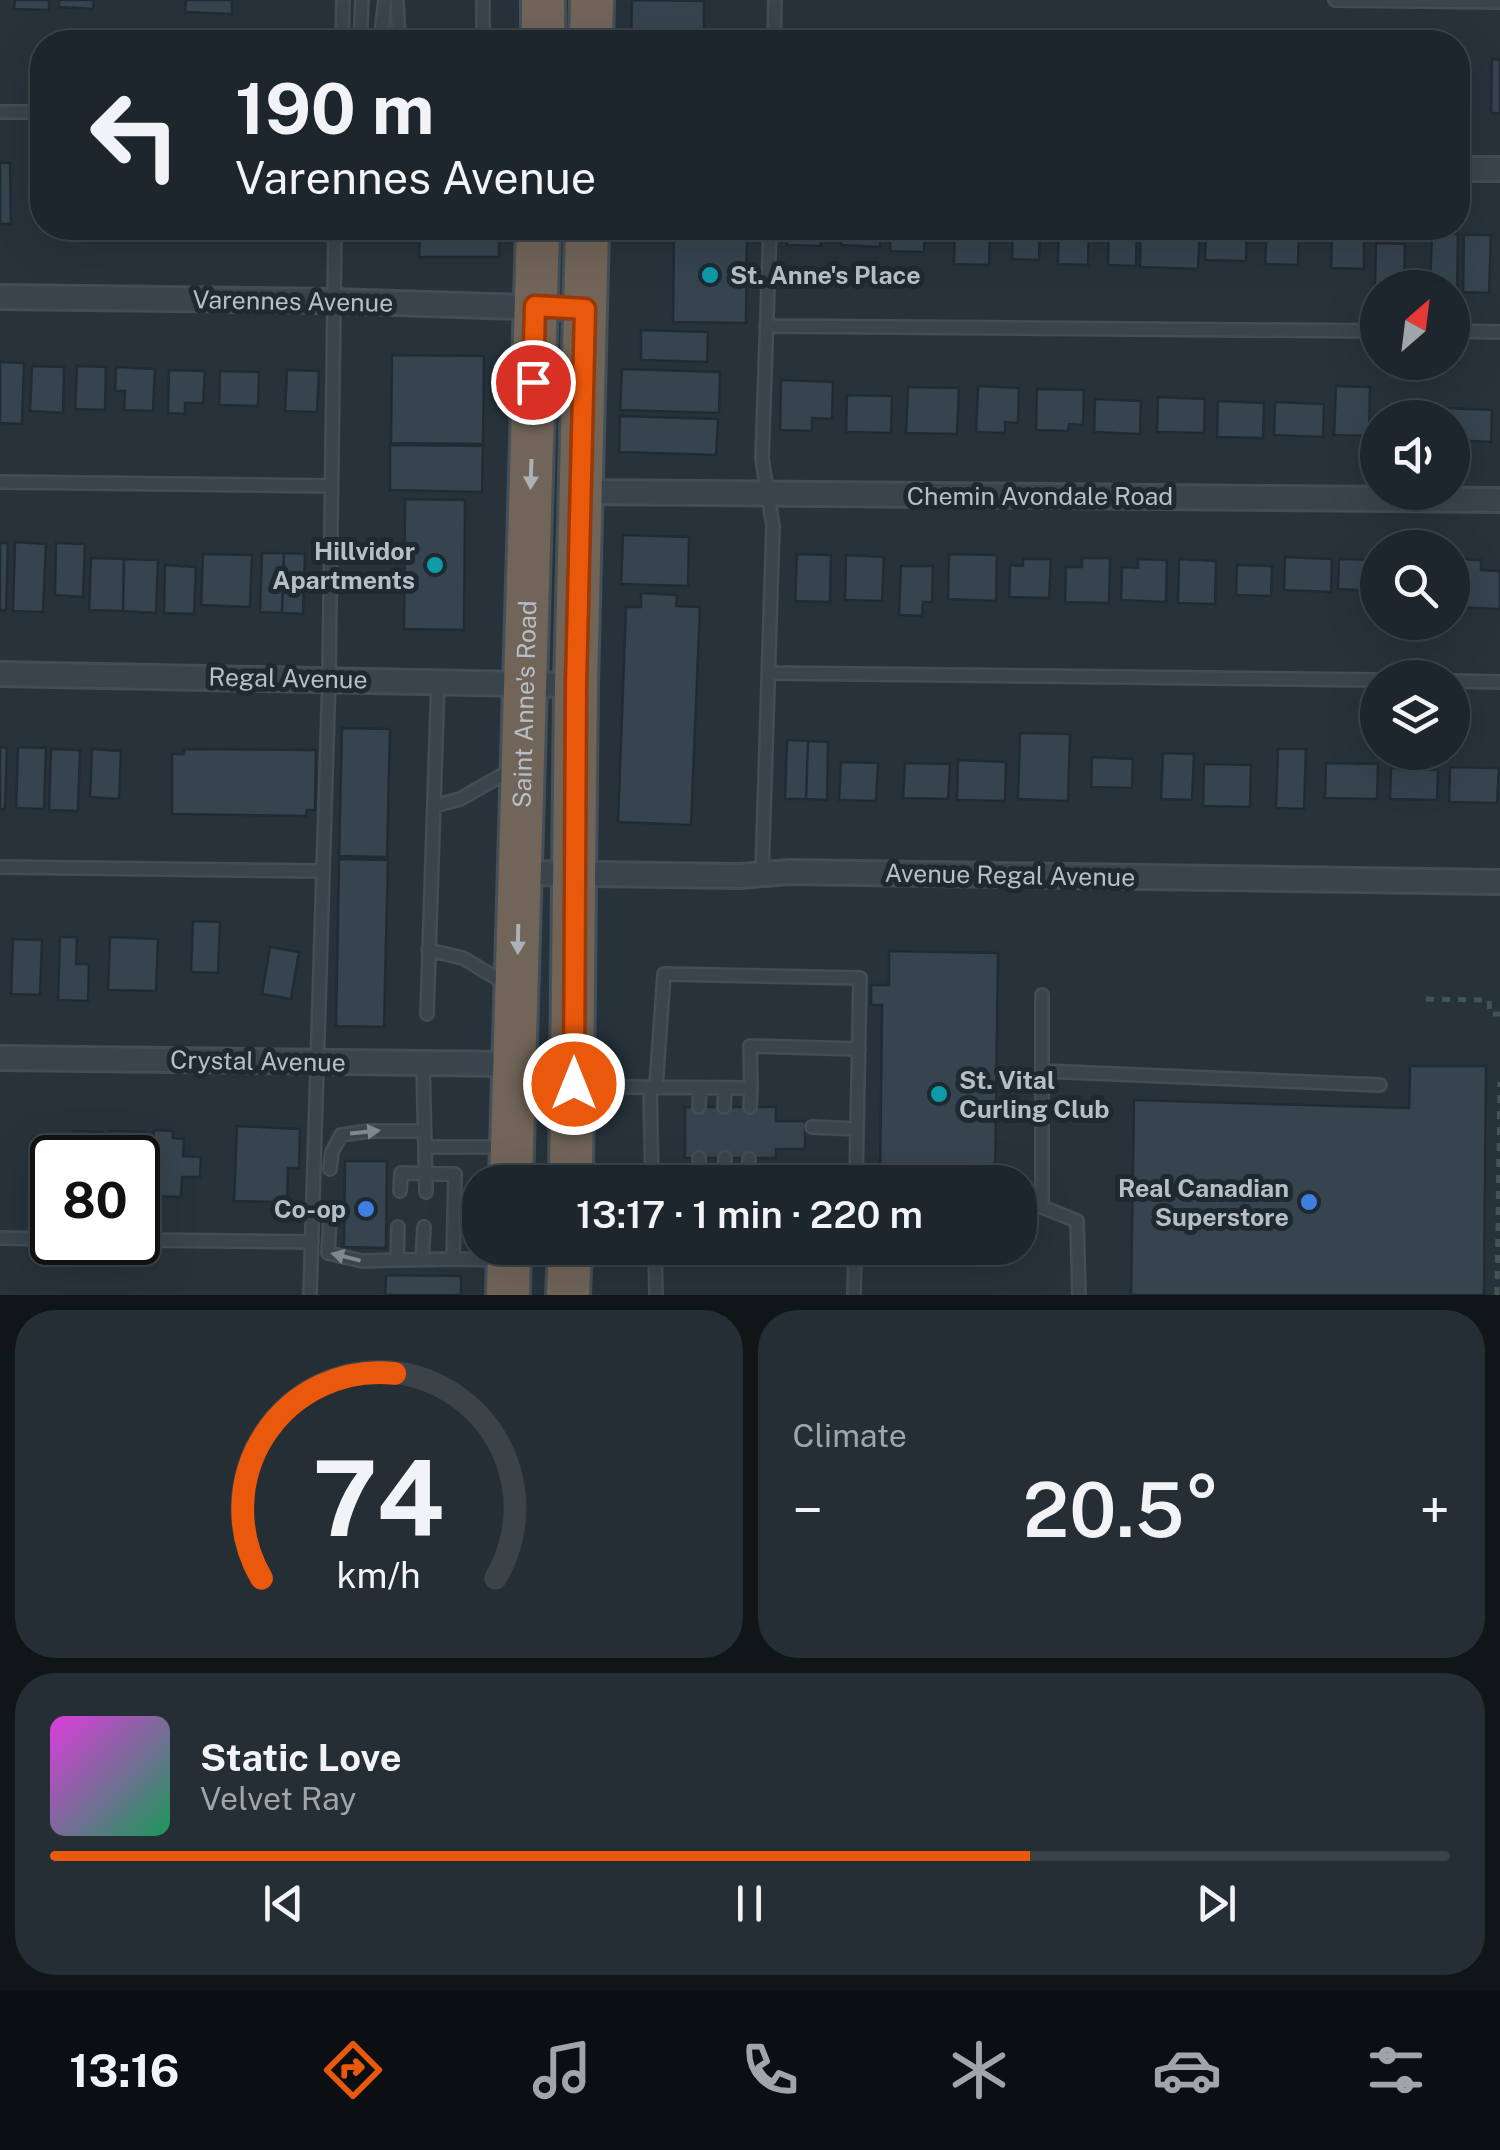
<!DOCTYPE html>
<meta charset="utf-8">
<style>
:root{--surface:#1d262c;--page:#252e34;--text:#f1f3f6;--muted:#a0a5a9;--line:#3b4348;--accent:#ea580c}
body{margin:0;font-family:"Public Sans",sans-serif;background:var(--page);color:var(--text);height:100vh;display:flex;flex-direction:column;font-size:38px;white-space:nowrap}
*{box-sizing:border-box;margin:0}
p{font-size:32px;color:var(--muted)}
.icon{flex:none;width:55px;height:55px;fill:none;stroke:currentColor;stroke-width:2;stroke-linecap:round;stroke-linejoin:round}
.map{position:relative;height:1295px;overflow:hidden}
.side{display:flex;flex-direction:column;gap:15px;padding:15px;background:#101518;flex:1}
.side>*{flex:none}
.guide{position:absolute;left:30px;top:30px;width:1440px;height:210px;border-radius:40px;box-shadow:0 10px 40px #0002,0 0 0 2px var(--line);background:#1d262c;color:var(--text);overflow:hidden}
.needle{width:65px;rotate:28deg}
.tools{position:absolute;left:1360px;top:270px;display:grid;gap:20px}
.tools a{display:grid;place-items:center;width:110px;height:110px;border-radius:50%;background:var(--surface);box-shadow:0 10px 40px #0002,0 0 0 2px var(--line);font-size:50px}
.speed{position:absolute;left:30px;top:1135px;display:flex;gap:20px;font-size:50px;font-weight:700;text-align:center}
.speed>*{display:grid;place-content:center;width:130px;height:130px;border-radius:50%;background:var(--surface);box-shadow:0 10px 40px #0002,0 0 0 2px var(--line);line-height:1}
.speed .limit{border:5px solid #111;border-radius:15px;background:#fff;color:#111}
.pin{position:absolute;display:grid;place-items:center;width:85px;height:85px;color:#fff;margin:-42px;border:5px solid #fff;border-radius:50%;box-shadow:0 2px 10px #0007}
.me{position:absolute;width:110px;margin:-55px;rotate:0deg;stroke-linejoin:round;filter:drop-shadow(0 0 8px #0008)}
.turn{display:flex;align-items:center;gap:35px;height:210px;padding:0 40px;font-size:45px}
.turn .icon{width:130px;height:130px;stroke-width:2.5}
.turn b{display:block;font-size:70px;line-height:85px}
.big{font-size:75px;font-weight:600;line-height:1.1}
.side .tile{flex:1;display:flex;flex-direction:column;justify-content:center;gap:15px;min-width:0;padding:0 35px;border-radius:40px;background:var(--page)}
.side .dial{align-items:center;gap:0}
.dial svg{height:260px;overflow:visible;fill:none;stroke:var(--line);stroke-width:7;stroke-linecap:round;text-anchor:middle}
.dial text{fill:var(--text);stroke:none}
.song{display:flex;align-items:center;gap:30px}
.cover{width:120px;height:120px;border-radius:15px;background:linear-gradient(135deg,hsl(300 70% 55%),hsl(150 70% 35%))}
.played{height:10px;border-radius:5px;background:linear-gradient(90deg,var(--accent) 70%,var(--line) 70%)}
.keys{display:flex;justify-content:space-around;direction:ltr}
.heat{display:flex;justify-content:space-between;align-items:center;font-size:55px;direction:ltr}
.side .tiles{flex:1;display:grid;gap:15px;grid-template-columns:1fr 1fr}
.tile:last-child{grid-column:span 2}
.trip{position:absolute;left:462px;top:1165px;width:575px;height:100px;border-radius:40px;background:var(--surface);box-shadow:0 10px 40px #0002,0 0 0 2px var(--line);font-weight:600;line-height:100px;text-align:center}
.menu{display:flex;height:160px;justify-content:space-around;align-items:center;background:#0c0f12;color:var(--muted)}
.menu .icon{width:70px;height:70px}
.menu .current{color:var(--accent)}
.menu b{font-size:45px;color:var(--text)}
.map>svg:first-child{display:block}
.building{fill:#36444f;stroke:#212b33;stroke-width:2.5}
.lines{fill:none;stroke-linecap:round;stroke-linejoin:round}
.lane-casing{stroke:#434d55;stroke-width:16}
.street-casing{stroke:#434d55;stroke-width:28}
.highway-casing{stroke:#454f57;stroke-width:48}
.path{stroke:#415554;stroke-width:5;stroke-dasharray:8 8;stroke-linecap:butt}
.lane{stroke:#3a444c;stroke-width:11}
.street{stroke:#3a444c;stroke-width:22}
.highway{stroke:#716458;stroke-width:42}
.oneway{fill:#acb1b6}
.oneway2{fill:#7e8890}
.route-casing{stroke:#983908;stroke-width:25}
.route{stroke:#ea580c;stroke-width:18}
.culture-dot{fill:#0f9aa8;stroke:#1f2931;stroke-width:4}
.shop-dot{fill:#3f7fe0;stroke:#1f2931;stroke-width:4}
.labels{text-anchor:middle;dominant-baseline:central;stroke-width:10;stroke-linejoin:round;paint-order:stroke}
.poi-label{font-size:25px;font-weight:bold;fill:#b6bfc7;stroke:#1f2931;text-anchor:end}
.street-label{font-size:25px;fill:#b6bfc7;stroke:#1f2931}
</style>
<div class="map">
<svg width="1500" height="1295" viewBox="0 0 1500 1295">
<rect width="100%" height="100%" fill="#27323b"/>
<path class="building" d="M15,0H49V10L14,9Z
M59,0H94L93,9L59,7Z
M186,0H232V14L185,12Z
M632,0L704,1V42H631Z
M1492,59L1500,60V113H1491Z
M1458,61H1469L1467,126L1458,125Z
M0,163H10L11,224H0Z
M293,228H324V230H318L317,240L297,239L298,230Z
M420,228H499V257H419Z
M674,228H747L746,323L673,322Z
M787,228H821V246L787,245Z
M842,228H881L880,247L841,245Z
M891,228H925L924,252L890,251Z
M955,228H990L989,265L954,264Z
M1013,228H1040L1039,260L1012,259Z
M1059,228H1089L1088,265L1058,264Z
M1109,228H1137L1136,266L1108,265Z
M1141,228H1200L1198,269L1140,267Z
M1206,228H1247L1246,261L1205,260Z
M1267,228H1299L1298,265L1265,264Z
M1432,233L1458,234L1457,293L1452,292V288H1430Z
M1332,235L1364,236V269L1331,268Z
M1464,235H1491L1489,293L1463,292Z
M1376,243L1405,244L1404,288L1375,289Z
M641,330L708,332L707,362L641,360Z
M392,355L484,356L483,444L391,443Z
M0,362L24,363L22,424L0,423Z
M32,366L64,367L63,413L30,411Z
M77,366L106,367L105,410L75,409Z
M116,367L155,369L153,411L124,410L125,391H115Z
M622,369L720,372L719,413L620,410Z
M169,370L205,371L203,403H185V414L168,413Z
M287,370L319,371L317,412L285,411Z
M220,371L259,372L258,406L219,405Z
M781,380L833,382L832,419L812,418V431L780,430Z
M978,386L1019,388L1018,423L1005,422V433L976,432Z
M1336,386L1370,387L1369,436L1334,435Z
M908,387L959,388L957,434L906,433Z
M1037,389L1084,390L1083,425L1069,424L1068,431L1036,430Z
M847,395L892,396L891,433L846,432Z
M1158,397L1205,399L1204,433L1157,432Z
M1095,399L1141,401L1140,434L1094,432Z
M1218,401L1264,403L1263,438L1217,437Z
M1275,402L1324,404L1323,437L1274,435Z
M1387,405L1435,406V418H1387Z
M1446,408L1492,410L1491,442L1452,440V418H1446Z
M620,416L718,419L716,455L619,452Z
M390,445L483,446L482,492L390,490Z
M405,499L465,500L464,630L404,629Z
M623,535L689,537L688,586L621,584Z
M15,542L46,544L43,612L13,611Z
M0,543H8L6,610H0Z
M56,543L85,544L83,597L55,595Z
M262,553H284L282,613L260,612Z
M284,553L305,554L303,614L282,613Z
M203,554L252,555L250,607L201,605Z
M797,554L831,555L830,602L795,601Z
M949,554L997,555L996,601L948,599Z
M846,555L884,557L882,601L845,600Z
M1285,557L1332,559L1331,592L1284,590Z
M91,558L124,559L123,611L89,610Z
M1082,558H1110L1109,603L1065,602L1066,567H1082Z
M124,559L158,560L156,613L123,611Z
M1023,559H1051L1049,598L1009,597L1010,565L1023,566Z
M1138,559L1167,560L1166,602L1121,600L1122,567L1138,568Z
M1179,559L1216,561L1215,604L1178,603Z
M1339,559L1378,560V591L1338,589Z
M1455,559L1481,560V570L1500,571V609L1453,607Z
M165,565L196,567L194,614L164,613Z
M1237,565L1272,566L1271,596L1236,595Z
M901,566H933L932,602H923L922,616L899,615Z
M641,593L677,595L676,606L700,607L691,825L618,822L626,607H641Z
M342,728L390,729L387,857L339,856Z
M1020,733L1070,734L1068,801L1018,799Z
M787,740L808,741L806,799H785Z
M808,741L828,742L827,800L806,799Z
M0,747L7,748L5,809H0Z
M18,747L46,748L44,809L16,808Z
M51,749L80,750L78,811L49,810Z
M92,749L121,751L119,799L90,797Z
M184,749L316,750L315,810H307L306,816L172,814V754H184Z
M1278,749H1306L1304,809L1276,808Z
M1163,753L1194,754L1192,800L1161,799Z
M1092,757L1133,759L1132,788L1091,787Z
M958,760L1006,762L1005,801L957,800Z
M841,762L878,763L876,801L839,800Z
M905,763L950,764L948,799L903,798Z
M1326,763L1378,764L1377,799L1325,798Z
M1204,764L1251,765L1250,807L1203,806Z
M1450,767L1499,768L1497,803L1449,802Z
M1391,768L1438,770L1437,800L1390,799Z
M339,859L388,860L384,1027L336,1026Z
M193,921L220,922L218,973L191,972Z
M60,937H77L76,964H89L88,1001L58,1000Z
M110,937L158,939L156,991L108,990Z
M13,939L42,940L40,995L11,994Z
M270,947L299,952L291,999L262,994Z
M889,951L998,953L995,1182H880L882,1005H871V985H889Z
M1410,1066H1486L1484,1295H1131L1134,1100L1409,1108Z
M685,1107H776V1121H805V1149H776V1158H685Z
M237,1126L300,1129L299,1168H288L287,1202L234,1201Z
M154,1130L173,1131V1138L184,1139L183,1156L201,1157L200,1177H182L181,1197L151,1196Z
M74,1131L102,1132V1158H73Z
M110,1131L146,1132L145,1177H138V1158H109Z
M32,1136L59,1137L58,1158H52V1181L30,1180Z
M345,1161H387L386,1248L344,1247Z
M386,1275L461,1276V1295H385Z"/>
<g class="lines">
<g class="lane-casing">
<path id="lane" d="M397,0L399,42
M1335,0L1500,2
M342,42L343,0
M360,42L362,0
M380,42L385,0
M483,42V0
M774,42L775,0
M0,112H42
M766,326L1378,331
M1452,331L1500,332
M0,482L331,486
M768,673L1378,680
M1452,681L1500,682
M434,806L460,799L511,770
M0,867L323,871
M762,874L773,526L762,459L770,228
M428,950L463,958L506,984
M1042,995V1207L1077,1221L1079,1295
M427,1014L438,680
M423,1064L426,1192
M1042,1071L1380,1085
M626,1087L751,1088L750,1046L859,1049
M656,1087L664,974L860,978L856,1182
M650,1088L652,1182
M699,1107L700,1088
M724,1107L725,1088
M750,1107L751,1088
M812,1127L857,1129
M425,1147H506
M699,1158L700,1182
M725,1158V1182
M330,1169L332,1152L341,1135L370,1131H425
M749,1182V1159
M1020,1207H1042
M330,1219L328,1253L362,1261L397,1260
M398,1227L397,1260L453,1259L455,1174L401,1173L400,1191
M0,1238L52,1239
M138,1240L312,1242
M655,1248L656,1295
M422,1259L424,1227
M453,1259L499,1260
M310,1295L329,678L335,228
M854,1295L855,1248"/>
</g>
<g class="street-casing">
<path id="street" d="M1458,169H1500
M0,297L332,301L585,309
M580,492L1500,500
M0,674L576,685
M520,873L740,876L790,872L1500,882
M0,1058L516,1064"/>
</g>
<g class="highway-casing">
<g id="highway">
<path d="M543,42V0"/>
<path d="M591,42L592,0"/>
<path id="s1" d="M511,1182L538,228"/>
<path d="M571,1182L576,685L587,228"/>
<path d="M508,1295L509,1248"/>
<path d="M568,1295L570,1248"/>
</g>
</g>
<path class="path" d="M1426,999L1489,1000L1490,1014H1500
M1497,1295L1500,1082"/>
<use href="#lane" class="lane"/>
<use href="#street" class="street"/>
<use href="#highway" class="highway"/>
</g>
<defs><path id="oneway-solid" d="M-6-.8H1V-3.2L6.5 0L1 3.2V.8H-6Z" transform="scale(2.5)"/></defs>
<g class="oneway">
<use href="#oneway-solid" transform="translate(531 474) rotate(92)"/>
<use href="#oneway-solid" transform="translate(518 939) rotate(91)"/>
</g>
<g class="oneway2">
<use href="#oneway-solid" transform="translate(365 1132) rotate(-6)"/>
<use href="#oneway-solid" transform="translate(346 1257) rotate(-166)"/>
</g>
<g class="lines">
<g class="route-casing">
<path id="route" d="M533,382L535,306L585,309L576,685L574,1084"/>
</g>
<use href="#route" class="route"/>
</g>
<g class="culture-dot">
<circle cx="710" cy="275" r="10"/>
<circle cx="435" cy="565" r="10"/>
<circle cx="939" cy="1094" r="10"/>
</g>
<g class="shop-dot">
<circle cx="1309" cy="1202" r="10"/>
<circle cx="366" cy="1209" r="10"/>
</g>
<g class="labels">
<g class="poi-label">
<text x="730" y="275" text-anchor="start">St. Anne's Place</text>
<text x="415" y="551">Hillvidor<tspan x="415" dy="29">Apartments</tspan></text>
<text x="959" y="1080" text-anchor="start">St. Vital<tspan x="959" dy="29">Curling Club</tspan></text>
<text x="1289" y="1188">Real Canadian<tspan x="1289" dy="29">Superstore</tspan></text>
<text x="346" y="1209">Co-op</text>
</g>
<g class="street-label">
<text transform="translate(293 301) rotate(1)">Varennes Avenue</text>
<text x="1040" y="496">Chemin Avondale Road</text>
<text transform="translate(288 678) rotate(1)">Regal Avenue</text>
<text stroke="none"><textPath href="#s1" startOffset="478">Saint Anne's Road</textPath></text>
<text transform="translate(1010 875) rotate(1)">Avenue Regal Avenue</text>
<text transform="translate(258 1061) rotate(1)">Crystal Avenue</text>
</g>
</g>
</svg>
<div class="tools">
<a><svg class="needle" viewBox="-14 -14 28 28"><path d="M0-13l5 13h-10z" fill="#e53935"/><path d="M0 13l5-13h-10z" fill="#a0a5a9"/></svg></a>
<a><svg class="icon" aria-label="sound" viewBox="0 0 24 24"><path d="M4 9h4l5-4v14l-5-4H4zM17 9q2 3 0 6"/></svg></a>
<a><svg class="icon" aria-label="search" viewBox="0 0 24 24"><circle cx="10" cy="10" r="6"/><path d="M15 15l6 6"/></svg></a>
<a><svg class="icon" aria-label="layers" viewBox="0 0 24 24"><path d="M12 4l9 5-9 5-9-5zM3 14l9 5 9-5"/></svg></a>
</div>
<div class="speed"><div class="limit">80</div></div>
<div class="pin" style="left:533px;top:382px;background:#d93025"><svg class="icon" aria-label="arrive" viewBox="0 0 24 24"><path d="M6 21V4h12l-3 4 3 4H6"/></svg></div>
<svg class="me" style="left:574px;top:1084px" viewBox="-20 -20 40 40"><circle r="17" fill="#ea580c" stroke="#fff" stroke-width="3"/><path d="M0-11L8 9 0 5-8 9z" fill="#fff"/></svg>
<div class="trip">13:17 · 1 min · 220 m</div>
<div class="guide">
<div class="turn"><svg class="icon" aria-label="left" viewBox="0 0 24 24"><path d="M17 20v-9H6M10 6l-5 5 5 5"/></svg><div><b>190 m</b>Varennes Avenue</div></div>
</div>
</div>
<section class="side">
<div class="tiles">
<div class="tile dial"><svg viewBox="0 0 100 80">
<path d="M14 69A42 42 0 1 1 86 69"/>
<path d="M14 69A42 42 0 0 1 55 6" stroke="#ea580c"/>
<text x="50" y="56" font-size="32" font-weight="700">74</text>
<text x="50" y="72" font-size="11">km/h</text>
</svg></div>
<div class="tile"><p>Climate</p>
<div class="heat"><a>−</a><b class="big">20.5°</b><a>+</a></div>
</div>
<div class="tile">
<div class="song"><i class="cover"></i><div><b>Static Love</b><p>Velvet Ray</p></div></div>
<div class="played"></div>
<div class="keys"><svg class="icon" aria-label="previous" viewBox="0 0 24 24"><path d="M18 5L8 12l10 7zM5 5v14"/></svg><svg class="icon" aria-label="pause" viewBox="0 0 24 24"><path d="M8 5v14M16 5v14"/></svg><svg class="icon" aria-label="next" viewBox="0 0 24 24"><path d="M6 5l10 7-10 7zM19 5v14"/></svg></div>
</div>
</div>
</section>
<nav class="menu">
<b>13:16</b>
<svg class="icon current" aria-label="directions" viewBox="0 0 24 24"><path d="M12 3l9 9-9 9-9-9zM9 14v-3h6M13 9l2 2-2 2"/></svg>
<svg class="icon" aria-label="music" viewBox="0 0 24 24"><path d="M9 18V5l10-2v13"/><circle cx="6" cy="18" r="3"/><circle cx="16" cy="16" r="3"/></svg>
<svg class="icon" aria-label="phone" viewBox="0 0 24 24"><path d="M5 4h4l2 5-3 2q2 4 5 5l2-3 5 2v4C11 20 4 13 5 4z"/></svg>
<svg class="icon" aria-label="climate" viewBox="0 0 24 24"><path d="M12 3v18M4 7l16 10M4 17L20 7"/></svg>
<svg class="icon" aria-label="car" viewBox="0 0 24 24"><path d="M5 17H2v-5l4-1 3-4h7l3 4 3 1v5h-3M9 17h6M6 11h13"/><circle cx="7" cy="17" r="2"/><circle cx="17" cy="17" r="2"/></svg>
<svg class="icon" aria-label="filters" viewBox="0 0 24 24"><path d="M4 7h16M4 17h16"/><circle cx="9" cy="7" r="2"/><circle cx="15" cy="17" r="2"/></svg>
</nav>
